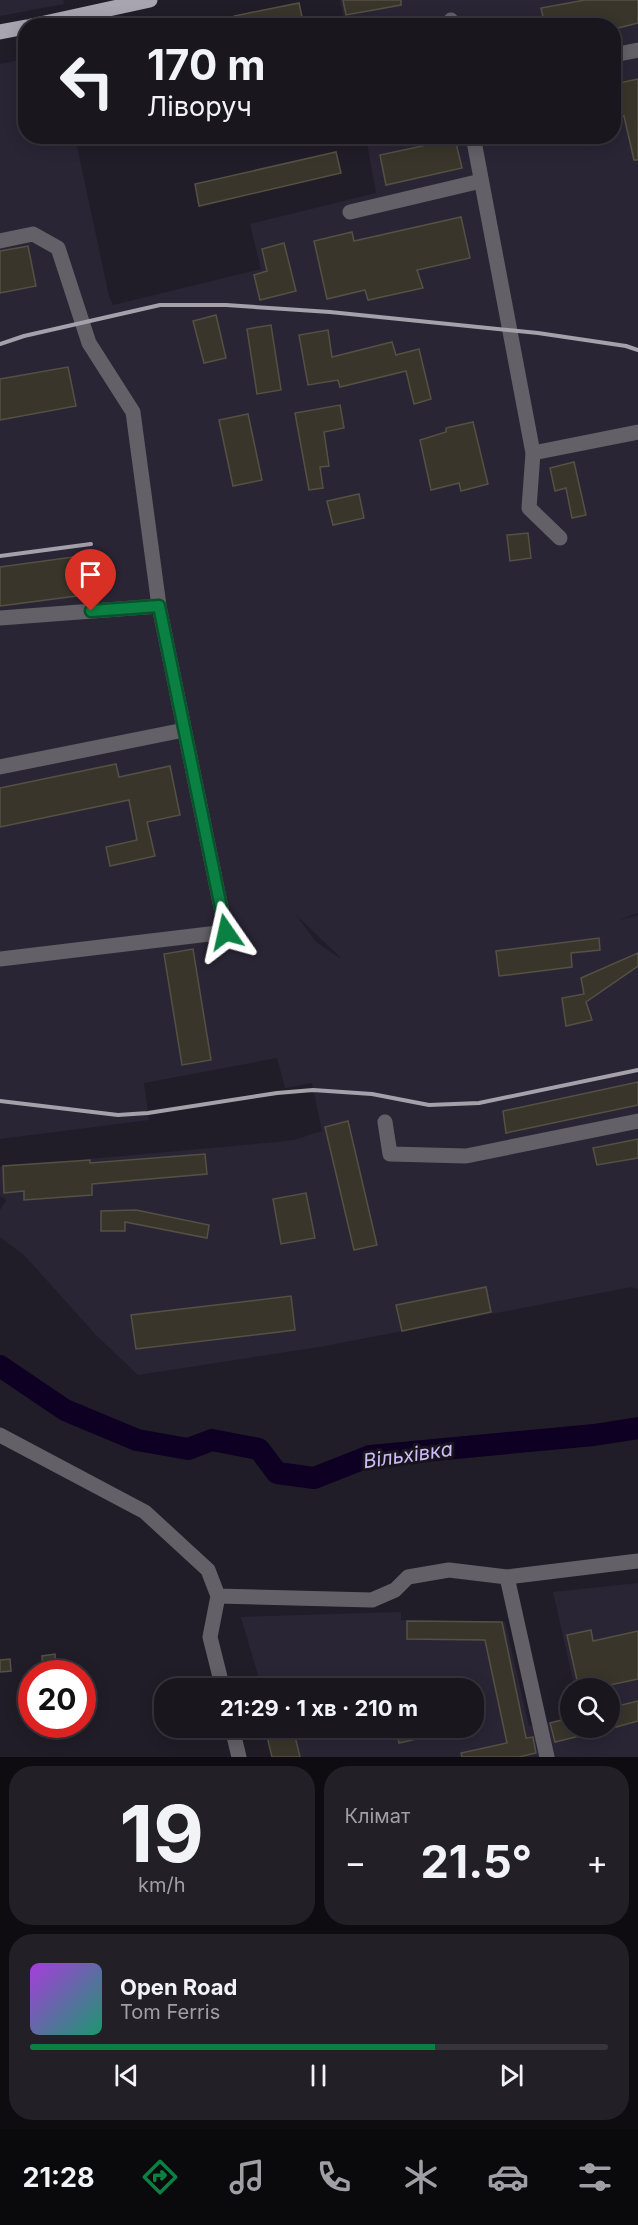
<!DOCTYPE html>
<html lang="uk">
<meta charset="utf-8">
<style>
:root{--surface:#19161e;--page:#221f27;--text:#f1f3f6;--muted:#9f9fa4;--line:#37353c;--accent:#0b8043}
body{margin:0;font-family:Inter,sans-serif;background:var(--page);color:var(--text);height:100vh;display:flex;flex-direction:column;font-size:22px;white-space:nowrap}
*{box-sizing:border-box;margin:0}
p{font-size:20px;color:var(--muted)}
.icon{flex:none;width:33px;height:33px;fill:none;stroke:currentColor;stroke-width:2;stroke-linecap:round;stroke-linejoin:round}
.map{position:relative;height:1757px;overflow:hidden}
.sheet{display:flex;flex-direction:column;gap:9px;padding:9px;background:#0e0c10;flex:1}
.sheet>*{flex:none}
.banner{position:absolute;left:18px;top:18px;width:603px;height:126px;border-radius:24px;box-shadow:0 3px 15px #0003,0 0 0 2px var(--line);background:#19161e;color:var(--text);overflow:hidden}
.fabs{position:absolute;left:560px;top:1678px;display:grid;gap:12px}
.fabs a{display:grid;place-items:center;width:60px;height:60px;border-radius:50%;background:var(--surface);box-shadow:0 3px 15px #0003,0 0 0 2px var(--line);font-size:30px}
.speed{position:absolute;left:18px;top:1660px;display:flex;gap:12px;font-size:30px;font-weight:700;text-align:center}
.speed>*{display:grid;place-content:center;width:78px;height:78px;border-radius:50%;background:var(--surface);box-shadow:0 3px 15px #0003,0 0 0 2px var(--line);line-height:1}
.speed .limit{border:9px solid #d22;background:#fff;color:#111}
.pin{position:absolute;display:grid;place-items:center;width:51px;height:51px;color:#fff;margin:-62px -26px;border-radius:50% 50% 50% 0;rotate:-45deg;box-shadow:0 0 6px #0007}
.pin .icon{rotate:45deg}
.me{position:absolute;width:66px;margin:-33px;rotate:349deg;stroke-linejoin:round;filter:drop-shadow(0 0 4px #0008)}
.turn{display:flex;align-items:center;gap:21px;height:126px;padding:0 30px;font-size:27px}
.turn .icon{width:78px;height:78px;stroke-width:2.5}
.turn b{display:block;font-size:42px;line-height:51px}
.big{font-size:45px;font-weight:700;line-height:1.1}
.sheet .widget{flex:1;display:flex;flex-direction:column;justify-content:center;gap:9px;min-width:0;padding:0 21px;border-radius:24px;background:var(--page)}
.sheet .dial{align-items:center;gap:0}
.dial b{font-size:78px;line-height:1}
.song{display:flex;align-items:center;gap:18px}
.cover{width:72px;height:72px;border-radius:9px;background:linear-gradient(135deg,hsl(280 70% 55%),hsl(160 70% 35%))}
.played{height:6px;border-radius:3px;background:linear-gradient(90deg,var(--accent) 70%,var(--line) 70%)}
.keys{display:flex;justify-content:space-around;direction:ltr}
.heat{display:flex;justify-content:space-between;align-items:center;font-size:33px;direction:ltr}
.sheet .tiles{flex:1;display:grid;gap:9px;grid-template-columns:1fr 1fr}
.widget:last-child{grid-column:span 2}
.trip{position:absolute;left:154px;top:1678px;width:330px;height:60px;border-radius:24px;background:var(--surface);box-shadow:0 3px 15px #0003,0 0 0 2px var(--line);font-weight:700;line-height:60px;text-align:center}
.tab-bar{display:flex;height:96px;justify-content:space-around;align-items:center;background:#0a090c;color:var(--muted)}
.tab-bar .icon{width:42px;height:42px}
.tab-bar .current{color:var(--accent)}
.tab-bar b{font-size:27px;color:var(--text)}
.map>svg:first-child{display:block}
.built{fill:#2a2535;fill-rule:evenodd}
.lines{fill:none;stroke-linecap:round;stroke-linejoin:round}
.river{stroke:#0e0022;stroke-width:22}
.building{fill:#39352a;stroke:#545144;stroke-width:1.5}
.minor{stroke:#636167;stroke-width:15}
.major{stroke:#a8a4b0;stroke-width:15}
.rail{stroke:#a4a1aa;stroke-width:4}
.route-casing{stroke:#07532c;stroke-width:15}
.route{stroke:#0b8043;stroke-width:10}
.labels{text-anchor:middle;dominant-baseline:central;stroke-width:6;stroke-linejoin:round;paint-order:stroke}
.water-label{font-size:20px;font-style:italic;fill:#cfbcf8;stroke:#17141e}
</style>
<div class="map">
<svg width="638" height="1757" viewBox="0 0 638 1757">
<rect width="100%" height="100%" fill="#211d28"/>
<path class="built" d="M0,0H63L64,4L0,16Z
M340,0H638V913L616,921L638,915V1289L631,1287L325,1346L138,1375L96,1335L25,1256L0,1237V1210L7,1200L0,1196V1167L277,1142L294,1140L322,1131L312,1083L285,1088L277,1058L144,1083L149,1120L0,1139V64L25,59L26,136L75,137L109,296L113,305L261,269L250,224L376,193L366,137L614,136V26L345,25ZM295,914L340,957V958L317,943Z
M638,1583V1757H273L265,1728H474V1689H262L241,1617L401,1612V1620L505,1622L529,1726L570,1717V1728H609V1689H575L553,1592Z"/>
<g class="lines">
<path class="river" d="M0,1366L65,1410L137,1440L188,1449L212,1440L259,1449L277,1473L314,1478L370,1456L594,1435L638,1428"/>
</g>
<path class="building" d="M343,0H401V5L346,15Z
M585,0H638V23L614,29V26H545L541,8Z
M299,3L304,26H236L234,16Z
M638,79V160H634L624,116L614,118V84Z
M455,139L462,168L386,185L380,155Z
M336,152L341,173L199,206L195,184Z
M461,217L470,258L417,270L423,288L368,300L365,290L327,299L314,241L352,232L354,241Z
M284,243L296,291L260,300L254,275L267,271L262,249Z
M28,246L36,286L0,293V251Z
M216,315L226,358L204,363L193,321Z
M271,325L281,390L257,394L247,329Z
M328,330L332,357L392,342L396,355L419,349L431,399L414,404L406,371L340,387L338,380L308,385L299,335Z
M68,367L76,406L0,420V379Z
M340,405L344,428L324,432L329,466L320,467L323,488L309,490L295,413Z
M248,414L262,480L233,486L219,420Z
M473,422L488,484L461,491L459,483L431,490L420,440L446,432V428Z
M574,462L586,515L572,518L566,488L555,491L550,468Z
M359,494L364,518L333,525L327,501Z
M528,533L531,558L510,561L507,535Z
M102,553L107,592L0,606V567Z
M116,764L119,777L170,766L180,815L147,822L155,856L110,866L106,847L137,840L129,800L0,827V788Z
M599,938L600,950L571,953L572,967L499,976L496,951Z
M193,949L211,1060L182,1065L164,954Z
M638,953V966L586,1002L592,1020L566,1026L562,998L584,994L581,978Z
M638,1082V1105L506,1133L503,1111Z
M348,1121L377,1245L354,1250L325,1127Z
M638,1139V1158L597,1165L593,1148Z
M205,1154L207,1174L92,1184V1195L24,1200V1191L4,1193L3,1166L90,1160V1163Z
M306,1193L315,1238L281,1244L273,1199Z
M136,1210L209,1225L207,1238L125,1222V1231H101V1211Z
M486,1287L491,1312L402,1331L396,1305Z
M291,1296L295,1330L136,1349L131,1315Z
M407,1621L502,1622L526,1738L533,1737L536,1753L519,1757H462L461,1753L507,1743L485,1640L407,1639Z
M591,1630L593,1641L638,1631V1679L605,1686V1689H579L567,1635Z
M55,1654L56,1674H43L42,1656Z
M10,1659L11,1671L0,1672V1660Z
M638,1701V1721L609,1729V1708Z
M570,1718V1728H596V1732L555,1742L550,1723Z
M265,1728H293L300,1757H272Z
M396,1728H447V1732L399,1743Z"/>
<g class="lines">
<path class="minor" d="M451,20L452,26
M614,55L638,50
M473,136L533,453L638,432
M350,212L481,181
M0,241L33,234L58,248L89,343L133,412L159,606L226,932L0,959
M533,453L529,508L560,538
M0,618L159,606
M0,767L184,730
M385,1122L390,1154L466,1156L638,1121
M0,1435L145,1512L208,1570L218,1596L372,1600L395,1590L408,1577L449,1570L507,1577L638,1561
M507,1577L547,1757
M218,1596L210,1637L223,1689
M232,1728L239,1757"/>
<path class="major" d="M31,26L150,0
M0,32L26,27"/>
<path class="rail" d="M0,344L24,336L160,305H226L330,312L538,333L626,346L638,350
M0,556L91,544
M0,1101L118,1115L148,1113L277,1093L313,1090L372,1094L429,1105L479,1103L638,1070"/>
</g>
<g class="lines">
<g class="route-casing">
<path id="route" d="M91,611L159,606L226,932"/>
</g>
<use href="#route" class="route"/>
</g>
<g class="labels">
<g class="water-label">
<text transform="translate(408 1455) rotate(-8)">Вільхівка</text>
</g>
</g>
</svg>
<div class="fabs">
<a><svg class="icon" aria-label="search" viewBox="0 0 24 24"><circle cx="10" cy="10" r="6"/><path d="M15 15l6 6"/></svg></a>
</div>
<div class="speed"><div class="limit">20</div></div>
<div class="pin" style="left:91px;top:611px;background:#d93025"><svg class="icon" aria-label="arrive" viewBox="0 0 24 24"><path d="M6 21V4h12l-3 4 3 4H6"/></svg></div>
<svg class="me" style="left:226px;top:932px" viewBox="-20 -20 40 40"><path d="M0-17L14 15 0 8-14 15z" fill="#0b8043" stroke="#fff" stroke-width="4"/></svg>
<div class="trip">21:29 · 1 хв · 210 m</div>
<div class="banner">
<div class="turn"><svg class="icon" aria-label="left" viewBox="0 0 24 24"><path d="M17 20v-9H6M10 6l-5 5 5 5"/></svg><div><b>170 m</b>Ліворуч</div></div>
</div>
</div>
<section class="sheet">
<div class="tiles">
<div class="widget dial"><b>19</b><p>km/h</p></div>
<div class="widget"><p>Клімат</p>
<div class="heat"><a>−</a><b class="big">21.5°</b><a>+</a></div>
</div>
<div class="widget">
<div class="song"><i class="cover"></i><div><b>Open Road</b><p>Tom Ferris</p></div></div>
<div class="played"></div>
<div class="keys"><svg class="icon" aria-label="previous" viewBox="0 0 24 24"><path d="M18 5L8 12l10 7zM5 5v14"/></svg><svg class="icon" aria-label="pause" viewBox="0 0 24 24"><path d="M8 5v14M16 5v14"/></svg><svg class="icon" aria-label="next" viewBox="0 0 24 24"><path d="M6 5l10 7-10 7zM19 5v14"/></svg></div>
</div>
</div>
</section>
<nav class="tab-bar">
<b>21:28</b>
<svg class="icon current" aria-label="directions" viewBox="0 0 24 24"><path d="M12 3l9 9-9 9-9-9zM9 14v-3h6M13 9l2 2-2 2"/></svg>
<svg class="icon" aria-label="music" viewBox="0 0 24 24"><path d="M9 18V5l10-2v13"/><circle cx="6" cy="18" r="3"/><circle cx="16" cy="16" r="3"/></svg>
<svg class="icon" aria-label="phone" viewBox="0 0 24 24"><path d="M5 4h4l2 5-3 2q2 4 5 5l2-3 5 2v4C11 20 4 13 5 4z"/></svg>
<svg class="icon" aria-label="climate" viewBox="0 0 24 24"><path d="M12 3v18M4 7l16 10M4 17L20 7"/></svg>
<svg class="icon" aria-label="car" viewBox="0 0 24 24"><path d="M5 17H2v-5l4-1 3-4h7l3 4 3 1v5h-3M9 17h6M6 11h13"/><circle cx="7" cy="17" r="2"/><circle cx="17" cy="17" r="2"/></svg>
<svg class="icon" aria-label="filters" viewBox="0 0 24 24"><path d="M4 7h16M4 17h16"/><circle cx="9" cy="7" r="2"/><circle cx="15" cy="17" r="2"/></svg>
</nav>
